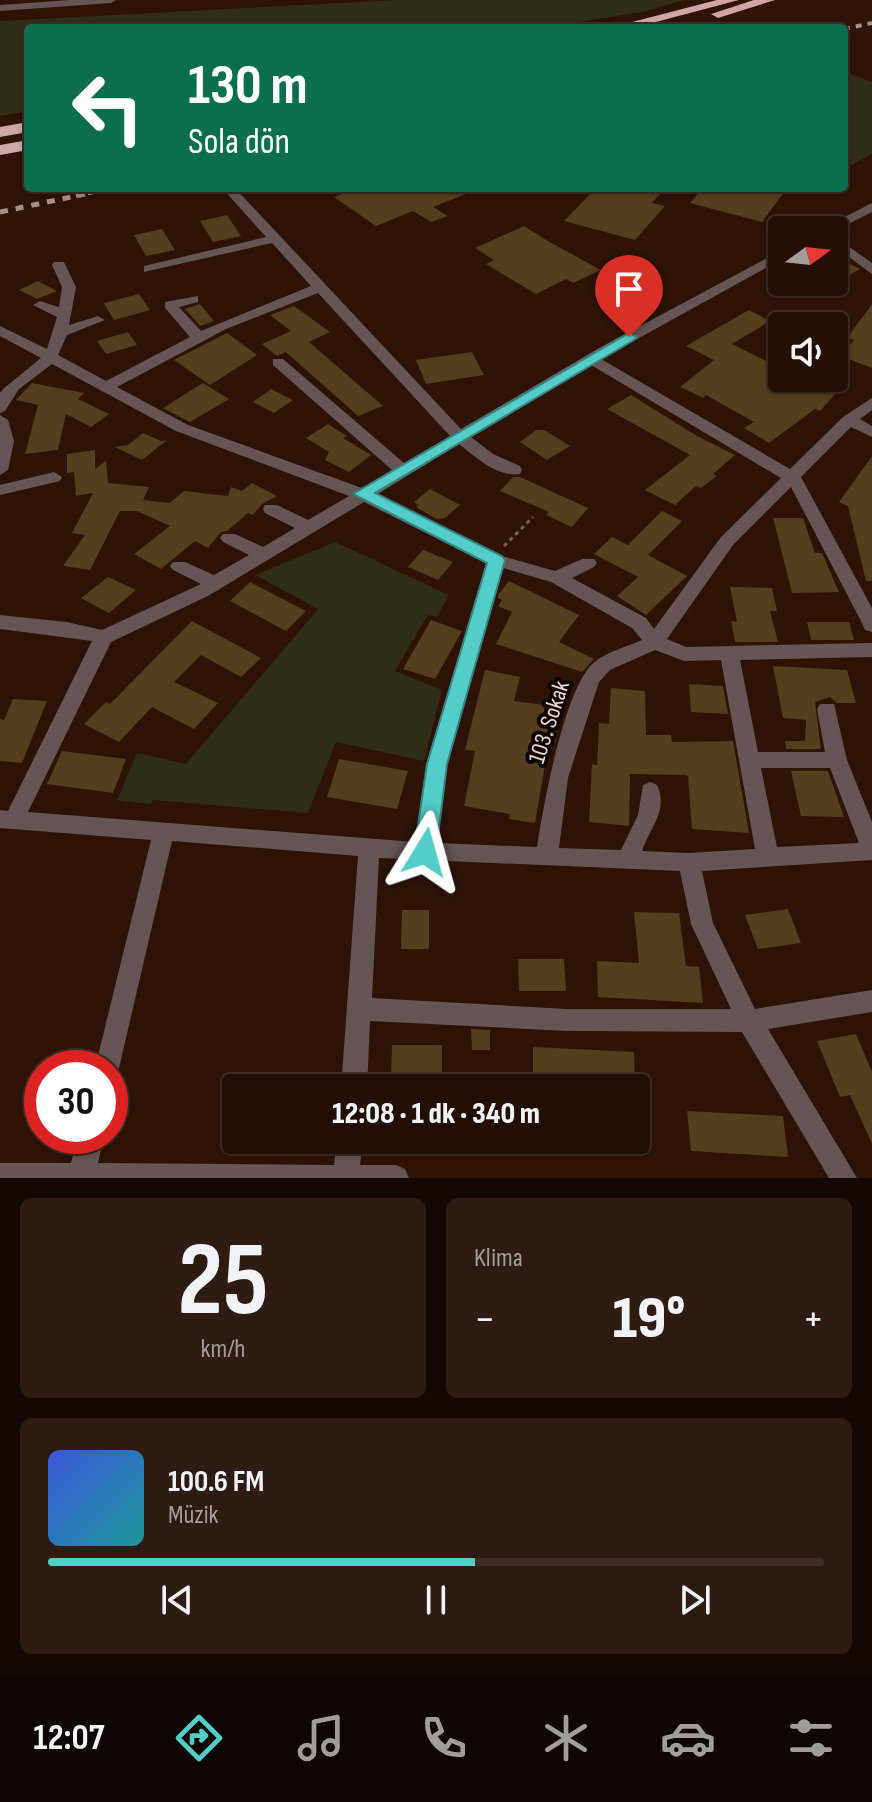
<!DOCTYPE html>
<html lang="tr">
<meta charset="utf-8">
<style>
:root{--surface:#220e04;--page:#2e1c13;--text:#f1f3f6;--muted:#a29c9a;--line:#3f2e26;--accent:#54cdc9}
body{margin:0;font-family:"Sofia Sans Condensed",sans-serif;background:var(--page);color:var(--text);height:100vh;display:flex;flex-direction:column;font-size:30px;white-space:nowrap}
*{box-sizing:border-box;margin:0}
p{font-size:26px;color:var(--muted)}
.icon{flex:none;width:44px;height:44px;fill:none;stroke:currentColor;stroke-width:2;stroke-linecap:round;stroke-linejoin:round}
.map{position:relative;height:1178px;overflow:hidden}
.panel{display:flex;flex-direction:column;gap:20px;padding:20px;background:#130802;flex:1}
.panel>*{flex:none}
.top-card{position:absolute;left:24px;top:24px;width:824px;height:168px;border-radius:8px;box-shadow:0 2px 6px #0004,0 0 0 2px var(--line);background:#0b6e4f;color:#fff;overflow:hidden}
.needle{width:52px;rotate:75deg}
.buttons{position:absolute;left:768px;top:216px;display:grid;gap:16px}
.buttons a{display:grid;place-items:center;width:80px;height:80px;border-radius:8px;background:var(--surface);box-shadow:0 2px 6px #0004,0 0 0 2px var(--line);font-size:40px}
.speed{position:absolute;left:24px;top:1050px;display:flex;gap:16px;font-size:40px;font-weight:700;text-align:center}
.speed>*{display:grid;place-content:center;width:104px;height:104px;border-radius:50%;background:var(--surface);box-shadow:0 2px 6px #0004,0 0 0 2px var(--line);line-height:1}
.speed .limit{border:12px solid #d22;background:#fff;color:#111}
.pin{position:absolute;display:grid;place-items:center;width:68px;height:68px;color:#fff;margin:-82px -34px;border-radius:50% 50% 50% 0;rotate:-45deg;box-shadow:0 0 8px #0007}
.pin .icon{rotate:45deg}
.me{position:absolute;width:88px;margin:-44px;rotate:8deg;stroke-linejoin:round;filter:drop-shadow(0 0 6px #0008)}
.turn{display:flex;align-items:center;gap:28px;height:168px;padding:0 32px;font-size:36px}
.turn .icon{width:104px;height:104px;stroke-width:2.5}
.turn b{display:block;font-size:56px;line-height:68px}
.big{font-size:60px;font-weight:800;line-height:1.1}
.panel .widget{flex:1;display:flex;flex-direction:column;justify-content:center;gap:12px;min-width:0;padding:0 28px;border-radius:12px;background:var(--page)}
.panel .dial{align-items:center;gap:0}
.dial b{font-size:104px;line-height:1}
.song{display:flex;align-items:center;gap:24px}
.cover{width:96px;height:96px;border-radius:12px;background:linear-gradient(135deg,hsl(230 70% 55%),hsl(180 70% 35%))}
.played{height:8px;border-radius:4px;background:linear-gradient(90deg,var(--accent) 55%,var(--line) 55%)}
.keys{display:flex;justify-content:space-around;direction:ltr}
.heat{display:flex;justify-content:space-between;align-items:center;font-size:44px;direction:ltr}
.panel .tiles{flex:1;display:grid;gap:20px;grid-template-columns:1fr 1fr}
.widget:last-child{grid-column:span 2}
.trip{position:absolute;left:222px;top:1074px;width:428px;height:80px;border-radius:8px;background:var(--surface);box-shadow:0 2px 6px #0004,0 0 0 2px var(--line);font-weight:800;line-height:80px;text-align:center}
.menu{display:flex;height:128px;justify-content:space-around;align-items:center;background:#0e0602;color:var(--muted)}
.menu .icon{width:56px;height:56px}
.menu .on{color:var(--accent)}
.menu b{font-size:36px;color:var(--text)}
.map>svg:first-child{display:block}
.green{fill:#302e18}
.building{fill:#543e1d}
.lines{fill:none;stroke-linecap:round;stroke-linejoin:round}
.path{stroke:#7a6156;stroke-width:3;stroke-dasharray:4 4;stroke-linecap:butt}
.minor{fill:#655;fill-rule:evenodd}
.highway{fill:#cfa5a5;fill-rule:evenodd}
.rail-far1{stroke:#a69085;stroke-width:4;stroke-dasharray:6 6;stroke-linecap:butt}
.rail{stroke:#a69085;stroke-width:5;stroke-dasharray:8 8;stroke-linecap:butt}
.route{fill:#54cdc9;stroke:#378583;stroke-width:2}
.labels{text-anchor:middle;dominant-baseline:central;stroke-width:8;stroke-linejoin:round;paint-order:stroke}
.street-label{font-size:24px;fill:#ecd8cf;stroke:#0e0401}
</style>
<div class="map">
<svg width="872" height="1178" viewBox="0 0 872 1178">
<rect width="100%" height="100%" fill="#2e1306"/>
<path class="green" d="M397,0H684L643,12L540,28H28V111L0,116V21Z
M844,71L872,82V154L844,169Z
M335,542L449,595L437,617L428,615L395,671L442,690L424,761L336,742L308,813L153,800L150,804L117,800L137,753L186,764L318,609L255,575Z"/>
<path class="building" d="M359,188H478L479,189L433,207L448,216L431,222L413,211L376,226L334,197Z
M596,188H665L652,203L665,206L635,240L564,221Z
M703,188H787L762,222L690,203Z
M227,215L241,236L213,242L200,221Z
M524,226L546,240L601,270L573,283L566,279L536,294L486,264L494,260L475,248Z
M162,229L175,250L146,256L134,235Z
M834,256L860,269L834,284Z
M38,281L57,291L37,299L19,290Z
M139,294L150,310L114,320L104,303Z
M200,304L214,321L200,326L185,309Z
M872,304V368L841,356L854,340L847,338Z
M294,306L330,332L309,342L383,406L358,416L286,352L277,356L262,344L291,331L270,315Z
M749,310L770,321L732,344L772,364L782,358V378H838L831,386L839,390L820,411L815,409L769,443L744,428L754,422L706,395L703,398L680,387L714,360L686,346Z
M128,332L137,345L106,354L97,341Z
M227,333L257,355L210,385L174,360Z
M472,352L484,375L426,384L416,360Z
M32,383L84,393L78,399L109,414L91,427L66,414L58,450L25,454L38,405L16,400Z
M203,383L229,399L190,422L163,408Z
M271,389L293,400L274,413L253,402Z
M631,395L697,436L735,455L713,474L717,476L701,488L696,486L675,505L645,490L690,455L607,409Z
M328,424L347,436L343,438L371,455L349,472L325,460L329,452L306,438Z
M536,430H544L570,446L547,460L520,442Z
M143,433L161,441L167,440L142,460L115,447L128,445Z
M95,450V469L106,461L108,483L149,487L143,500L170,503L184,491L228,496L231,487L242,491L252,483L277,496L262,504L253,515L248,513L227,531L221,532L208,548L195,541L161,569L134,554L170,526L137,511H120L90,570L63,566L85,535L72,533L93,493L76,496L74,472L67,473V454Z
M872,456V581H866L848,506L839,502Z
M513,477H520L588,508L572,527L546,515L549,512L500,491Z
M430,489L460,505L445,518L437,519L416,507L419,505L414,502Z
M662,511L682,521L648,555L687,576L646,615L617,596L638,577L594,554L612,537L628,545Z
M773,518H803L815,553H822L839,592L792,593Z
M423,550L453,562L438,580L408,567Z
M108,577L136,590L109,613L81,598Z
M509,581L579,615L559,642L594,659L582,672L496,644L512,612L498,606L502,600L498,598V595Z
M250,582L273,594L306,611L286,631L230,601Z
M730,587L772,588L777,611H770L778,642H735L731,621L737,622Z
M431,620L462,631L435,679L403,669Z
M192,621L261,658L241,677L201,655L174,682L218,703L194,729L152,707L119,742L84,724L106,702L110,704Z
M807,622H849L854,640H811Z
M773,666L847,670L856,703H837L830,697L815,702L821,749H786L785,741H805L806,720L783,718Z
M485,670L520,677L514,701L560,707L555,743L549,742L535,823L509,819L510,814L464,806L475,751L465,750Z
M689,684L723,686L728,714L691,712Z
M611,688L645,691L646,735H671L672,742L733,741L749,833L692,829L688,776L685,775L630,774L629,826L589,822L592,764L597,765L599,723L609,724Z
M13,699L47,701L22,763L0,761V719L4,720Z
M62,751L126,759L113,793L47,784Z
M339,759L408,771L397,809L327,797Z
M791,771H828L844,817L801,816Z
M788,909L801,943L758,949L745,915Z
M402,910H429V949H401Z
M634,912L679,913L686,966L699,967L703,1003L598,997L597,961L639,963Z
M518,959H564L566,991H519Z
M471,1029L490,1030V1050H472Z
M856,1034L872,1072V1144L850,1095L840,1097L817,1041Z
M392,1045H442V1078L391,1077Z
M533,1047L634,1052L635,1085L533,1078Z
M687,1111L783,1116L788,1157L691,1151Z"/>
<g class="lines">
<path class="path" d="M504,546L533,517"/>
<path class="minor" d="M70,0H116L111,3L0,11V5Z
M222,188H235L461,429L599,348L782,250V259L601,359L790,469L843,417L872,398V410L860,419L872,426V437L851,427L801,477L872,608V632L865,630L863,625L791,487L733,545L667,639L686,647L872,643V657L740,660L758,752H825L817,709L820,704H834L847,760L872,822V860L702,871L713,923L755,1009L872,990V1012L768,1029L857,1178H829L742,1032L567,1031L370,1021L367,1088H341L358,856L172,841L119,1068L116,1077L110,1079V1068H95L151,840L0,828V810L8,811L92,641L0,629V615L67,622L102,630L201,584L173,570L170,566L173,562H185L214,575L249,555L223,542L220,538L223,534H235L263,547L295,528L265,513L263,509L265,505H277L308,520L349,496L176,431L52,364L19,389L5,411L0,413V393L3,389L41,358L0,336V326L47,349L57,317L33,305L40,301L59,307L62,287L52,265L54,262H64L76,287L69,325L98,316L105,320L67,335L58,355L106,381L190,337L165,308V302L198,296V302L179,307L201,331L311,286L272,243L144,272V266L266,237ZM318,293L450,436L404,463L283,359H273V365L392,470L362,488L188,425L117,387L226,329ZM591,365L781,478L721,537L654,629L646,618L572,578L594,567L597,563L594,559H582L555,571L502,556L376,495L459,444C475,457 499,478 520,474L522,470L520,466L493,454L471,437ZM364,502L486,563L427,764L416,842L28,812L111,642L208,596ZM503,568L551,582L632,628L642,640C628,646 610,651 597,660C565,681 543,808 537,847L437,843L447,764ZM655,650L684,661L721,660L755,849L689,853L642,851C649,829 669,810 657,785L650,782L643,785L638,815L621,850L559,848L568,778L599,682L610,670ZM761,768H830L859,843L777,847ZM379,858L680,871L691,924L731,1009H567L372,998Z
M872,203V212L834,231L819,230Z
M834,236L872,263V274L834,246Z
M0,415L8,420L14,441L8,470L0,475Z
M54,472L62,477L60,481L0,495V485Z
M78,1136H104L98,1163L334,1165L337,1140H363L360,1165H396L405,1169L409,1178H0V1163H71Z"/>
<path class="highway" d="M717,0H739L633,28H609Z
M754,0H775L718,18L711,14Z
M28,122V132L0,137V127Z
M28,140V150L0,155V145Z"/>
<path class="rail-far1" d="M844,29L872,23
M76,196L112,188"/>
<path class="rail" d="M0,212L85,194"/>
</g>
<path class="route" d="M629,333L637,337L634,340L375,493L502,556L505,560L447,764L436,852L433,859L425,862L417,859L414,852L427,764L487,563L353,494Z"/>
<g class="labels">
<g class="street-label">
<text transform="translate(549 722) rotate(-72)">103. Sokak</text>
</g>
</g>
</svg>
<div class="buttons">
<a><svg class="needle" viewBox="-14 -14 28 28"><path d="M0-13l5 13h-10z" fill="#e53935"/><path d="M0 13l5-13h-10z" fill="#a29c9a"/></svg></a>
<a><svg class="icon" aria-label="sound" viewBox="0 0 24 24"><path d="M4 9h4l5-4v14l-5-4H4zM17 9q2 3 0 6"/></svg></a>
</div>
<div class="speed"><div class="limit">30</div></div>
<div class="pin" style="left:629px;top:337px;background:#d93025"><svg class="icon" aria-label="arrive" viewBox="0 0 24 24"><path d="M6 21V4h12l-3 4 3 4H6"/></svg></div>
<svg class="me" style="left:425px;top:852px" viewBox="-20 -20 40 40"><path d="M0-17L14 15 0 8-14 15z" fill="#54cdc9" stroke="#fff" stroke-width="4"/></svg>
<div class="trip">12:08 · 1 dk · 340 m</div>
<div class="top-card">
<div class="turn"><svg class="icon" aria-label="left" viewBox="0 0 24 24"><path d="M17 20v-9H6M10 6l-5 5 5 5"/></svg><div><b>130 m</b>Sola dön</div></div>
</div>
</div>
<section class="panel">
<div class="tiles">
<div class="widget dial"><b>25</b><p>km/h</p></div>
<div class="widget"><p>Klima</p>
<div class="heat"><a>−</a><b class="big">19°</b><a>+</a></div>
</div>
<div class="widget">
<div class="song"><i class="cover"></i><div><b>100.6 FM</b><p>Müzik</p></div></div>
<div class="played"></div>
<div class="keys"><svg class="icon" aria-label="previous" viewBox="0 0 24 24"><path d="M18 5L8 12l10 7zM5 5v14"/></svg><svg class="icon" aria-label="pause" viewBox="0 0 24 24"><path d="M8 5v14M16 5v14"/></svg><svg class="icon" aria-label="next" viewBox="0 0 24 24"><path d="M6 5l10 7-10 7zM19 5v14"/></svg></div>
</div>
</div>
</section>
<nav class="menu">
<b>12:07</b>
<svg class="icon on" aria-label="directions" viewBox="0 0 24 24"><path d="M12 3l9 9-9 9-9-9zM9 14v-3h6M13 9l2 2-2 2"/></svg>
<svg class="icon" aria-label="music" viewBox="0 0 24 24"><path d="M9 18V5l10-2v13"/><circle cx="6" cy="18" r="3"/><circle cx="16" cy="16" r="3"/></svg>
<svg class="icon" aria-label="phone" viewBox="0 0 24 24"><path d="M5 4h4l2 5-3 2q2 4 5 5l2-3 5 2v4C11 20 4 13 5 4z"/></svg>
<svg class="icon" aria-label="climate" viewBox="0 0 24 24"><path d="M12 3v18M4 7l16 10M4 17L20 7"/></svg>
<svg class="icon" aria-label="car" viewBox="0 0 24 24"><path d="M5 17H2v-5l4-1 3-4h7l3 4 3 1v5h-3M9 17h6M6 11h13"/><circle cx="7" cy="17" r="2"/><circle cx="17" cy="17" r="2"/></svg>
<svg class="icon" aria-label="filters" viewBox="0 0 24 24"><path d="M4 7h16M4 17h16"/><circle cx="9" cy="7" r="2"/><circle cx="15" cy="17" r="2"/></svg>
</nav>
